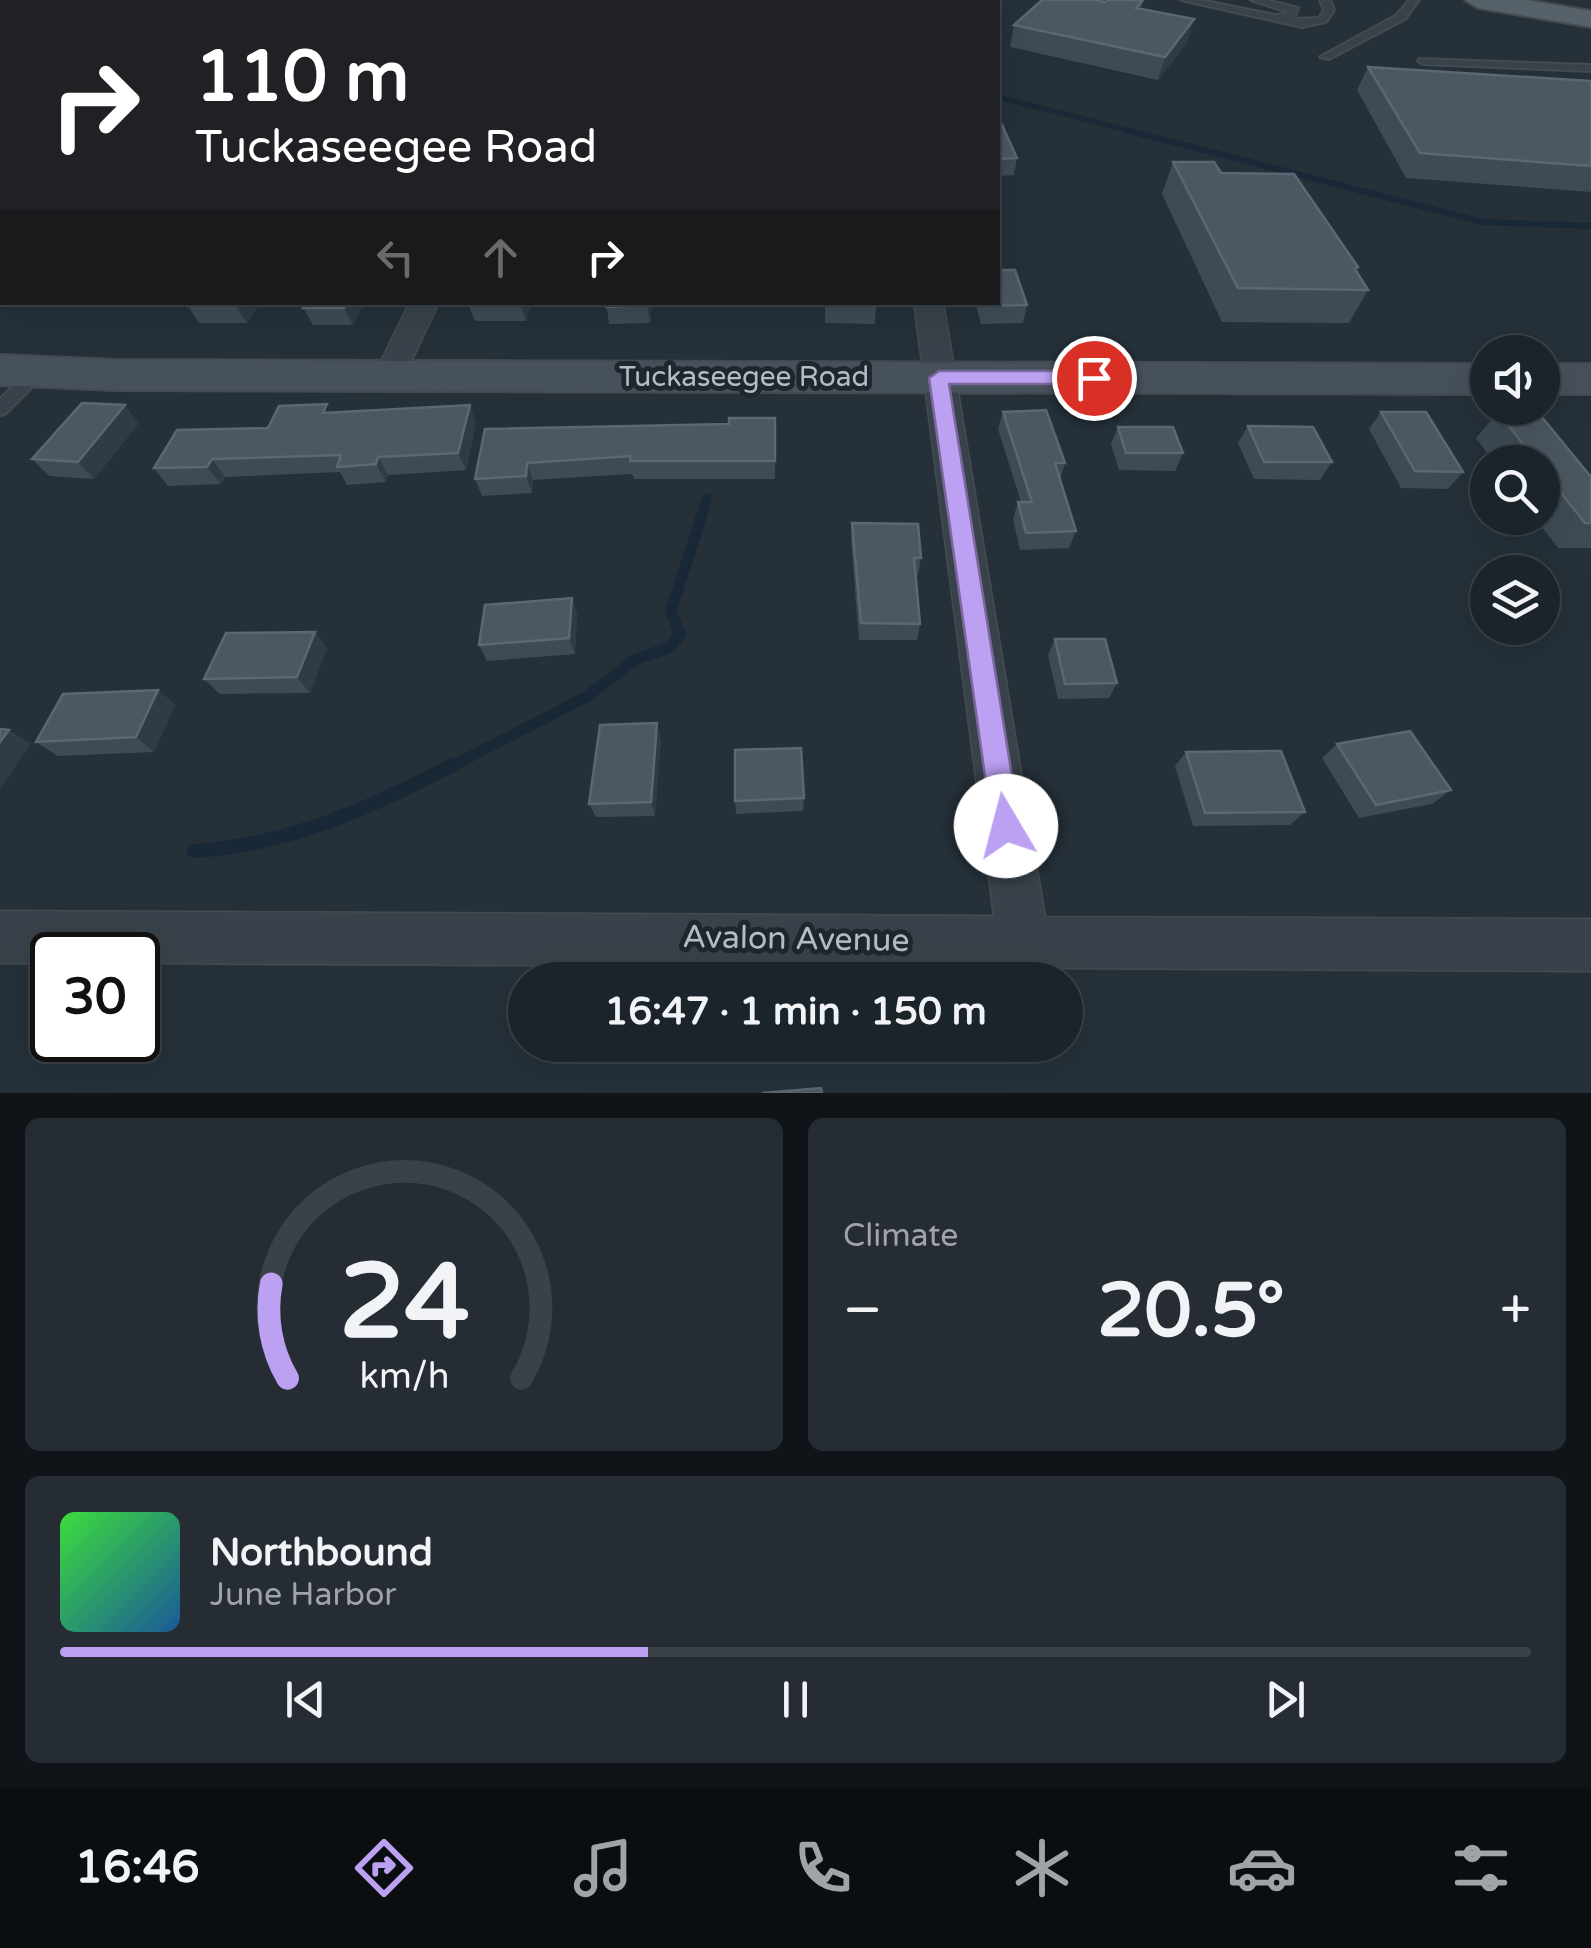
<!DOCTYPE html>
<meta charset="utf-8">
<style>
:root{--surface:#1c242b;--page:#252c33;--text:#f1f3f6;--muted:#a0a4a9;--line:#3a4147;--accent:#bca0f2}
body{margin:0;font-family:"Varela Round",sans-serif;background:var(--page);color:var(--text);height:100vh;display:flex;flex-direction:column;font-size:38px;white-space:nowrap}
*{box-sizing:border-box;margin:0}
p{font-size:32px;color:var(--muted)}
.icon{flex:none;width:55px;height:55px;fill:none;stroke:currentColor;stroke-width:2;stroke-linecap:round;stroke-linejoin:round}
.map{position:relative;height:1093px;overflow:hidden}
.sheet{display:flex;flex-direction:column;gap:25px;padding:25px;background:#0f1418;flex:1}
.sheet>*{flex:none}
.hud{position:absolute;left:0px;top:0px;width:1000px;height:305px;box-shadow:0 10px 40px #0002,0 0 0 2px var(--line);background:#202124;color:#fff;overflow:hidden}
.buttons{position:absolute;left:1470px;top:335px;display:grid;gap:20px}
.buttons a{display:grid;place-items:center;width:90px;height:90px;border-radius:50%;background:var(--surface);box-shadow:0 10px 40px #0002,0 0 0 2px var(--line);font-size:50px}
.speed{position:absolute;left:30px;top:932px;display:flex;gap:20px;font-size:50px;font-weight:700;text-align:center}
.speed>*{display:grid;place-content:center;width:130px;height:130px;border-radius:50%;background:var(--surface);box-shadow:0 10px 40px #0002,0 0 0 2px var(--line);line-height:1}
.speed .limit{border:5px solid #111;border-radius:15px;background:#fff;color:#111}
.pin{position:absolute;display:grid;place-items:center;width:85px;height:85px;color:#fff;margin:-42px;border:5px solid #fff;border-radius:50%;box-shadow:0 2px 10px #0007}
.me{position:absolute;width:110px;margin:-55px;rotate:352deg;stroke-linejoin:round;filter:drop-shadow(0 0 8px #0008)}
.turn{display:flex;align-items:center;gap:35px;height:210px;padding:0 30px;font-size:45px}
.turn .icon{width:130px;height:130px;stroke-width:2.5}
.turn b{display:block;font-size:70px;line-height:85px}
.lanes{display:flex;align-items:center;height:95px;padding:0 30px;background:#0003;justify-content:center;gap:50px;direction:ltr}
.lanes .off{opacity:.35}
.big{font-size:75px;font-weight:700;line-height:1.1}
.sheet .card{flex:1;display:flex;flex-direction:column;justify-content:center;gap:15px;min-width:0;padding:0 35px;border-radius:15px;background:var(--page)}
.sheet .dial{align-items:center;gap:0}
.dial svg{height:260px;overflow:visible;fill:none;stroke:var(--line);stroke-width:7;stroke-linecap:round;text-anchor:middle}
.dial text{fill:var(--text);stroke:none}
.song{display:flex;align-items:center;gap:30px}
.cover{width:120px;height:120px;border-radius:15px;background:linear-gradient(135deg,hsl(120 70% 55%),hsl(210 70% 35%))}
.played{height:10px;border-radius:5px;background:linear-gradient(90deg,var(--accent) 40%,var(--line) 40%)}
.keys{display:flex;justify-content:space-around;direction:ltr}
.heat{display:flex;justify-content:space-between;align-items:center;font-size:55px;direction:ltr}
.sheet .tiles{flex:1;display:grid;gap:25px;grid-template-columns:1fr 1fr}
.card:last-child{grid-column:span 2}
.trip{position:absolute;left:508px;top:962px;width:575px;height:100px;border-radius:50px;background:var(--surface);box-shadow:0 10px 40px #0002,0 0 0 2px var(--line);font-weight:700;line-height:100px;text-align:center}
.dock{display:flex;height:160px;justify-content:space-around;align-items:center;background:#0b0e11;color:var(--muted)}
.dock .icon{width:70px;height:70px}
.dock .selected{color:var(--accent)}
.dock b{font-size:45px;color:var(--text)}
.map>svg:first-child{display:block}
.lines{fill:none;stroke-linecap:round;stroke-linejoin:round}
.stream-far4{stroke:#192836;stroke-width:5}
.stream-far3{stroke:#192836;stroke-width:6}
.stream-far2{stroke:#192836;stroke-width:9}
.stream-far1{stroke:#192836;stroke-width:11}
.stream{stroke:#192836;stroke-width:14}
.service-casing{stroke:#424b52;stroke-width:4}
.minor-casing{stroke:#424b52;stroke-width:3}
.secondary-casing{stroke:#424b52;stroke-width:4}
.primary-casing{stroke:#424b52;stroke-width:4}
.service{fill:#39424a;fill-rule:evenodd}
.minor{fill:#39424a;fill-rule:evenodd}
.secondary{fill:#47515c;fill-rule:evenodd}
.primary{fill:#576169;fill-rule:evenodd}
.wall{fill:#3e4b55}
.shaded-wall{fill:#2f3b45}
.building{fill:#4b5761;stroke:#5b6771;stroke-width:2.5}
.route{fill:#bca0f2;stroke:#7a689d;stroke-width:2.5}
.labels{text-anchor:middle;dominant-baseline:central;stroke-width:10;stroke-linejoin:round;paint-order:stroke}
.street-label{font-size:28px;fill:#b4bdc5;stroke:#1e272e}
.near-street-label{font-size:32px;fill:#b4bdc5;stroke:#1e272e}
</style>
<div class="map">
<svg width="1591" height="1093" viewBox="0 0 1591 1093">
<rect width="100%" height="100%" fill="#253039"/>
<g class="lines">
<path class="stream-far4" d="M785,0L792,2
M998,97L1139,133"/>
<path class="stream-far3" d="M1130,131L1482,222L1591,226"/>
<path class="stream-far2" d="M704,507L707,498"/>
<path class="stream-far1" d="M448,768L586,697L636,659L671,647L680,634L671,611L705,505"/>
<path class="stream" d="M194,851C289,845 370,808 453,765"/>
<g class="service-casing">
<path id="service" d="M1181,0H1200L1275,15L1287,14L1288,12L1251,0H1267L1298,8L1294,19L1319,18L1324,10L1320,0H1330L1334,10L1326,22L1302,27Z
M1409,0H1419L1405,19L1329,59L1320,57L1397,15Z
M1419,59L1591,65V71L1423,64L1418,61Z
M37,367L43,368V376L6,413L0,415V399L31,368Z"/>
</g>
<g class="minor-casing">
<path id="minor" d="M0,106H2V120H0Z
M410,302H439L401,383L390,386L379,383L374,376Z
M914,302H943L1045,917L1591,919V971L138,963V955H52V963H0V911L994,916Z"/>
</g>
<g class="secondary-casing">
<path id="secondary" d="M0,355L116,360L1488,364V394L116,390L0,385Z
M1542,364H1591V394H1542Z"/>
</g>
<g class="primary-casing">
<path id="primary" d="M1465,0H1527L1591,11V27L1478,8Z"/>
</g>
<use href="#service" class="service"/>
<use href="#minor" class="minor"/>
<use href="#secondary" class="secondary"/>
<use href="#primary" class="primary"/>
</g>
<path class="wall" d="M0,0H266V2H2V9H0Z
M1143,0L1141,9L1194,19L1187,42L1158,80L1010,47L1014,25L1105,2Z
M1368,67L1591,81V192L1406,178L1357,90Z
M998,116L1017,158L1014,175L998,176Z
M1173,162L1221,173L1356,271L1368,290L1349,323L1222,322L1162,194Z
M0,233H2V287H0Z
M190,302H261L247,323H199L188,306Z
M364,302L353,325H313L303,308Z
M532,302L526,321H475L468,304Z
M606,302H652L650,323L609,324Z
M825,302H876L875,324L825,323Z
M975,302H998L1027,305L1023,323L981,324Z
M331,412L476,422L466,470L388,475L386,482L347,485L340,472L225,477L221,484L168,486L154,468L268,428Z
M1003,412L1065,463L1060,480L1076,531L1069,548L1020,550L1013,519L1018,502H1021L998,429Z
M1381,412L1463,472L1448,489L1401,488L1369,429Z
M1498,412L1591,477V548H1558L1535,518H1542V462H1494L1476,438Z
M775,418V479H634L632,474L533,480L532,493L482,496L475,479L485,429L729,424Z
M139,423L94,479L49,476L32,459Z
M1248,426L1332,462L1320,480L1254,479L1238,443Z
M1118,427L1183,453L1175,471L1119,470L1111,444Z
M852,523L921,558L918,575H916L920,624L917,640H859L851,540Z
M572,598L577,614L575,654L487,661L479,645Z
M1055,639L1117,683L1109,698L1058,699L1048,655Z
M327,648L310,693L220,694L204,679Z
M158,690L175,705L154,752L58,756L36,742Z
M661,738L655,816L596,817L589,804Z
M1337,744L1451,790L1432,804L1359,818L1322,758Z
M1186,752L1305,812L1290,825L1193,826L1175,766Z
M804,798L803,811L736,814L735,801Z"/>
<path class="shaded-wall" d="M1194,19L1187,42L1158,80L1165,57Z
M239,302H261L247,323L236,306Z
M347,302H364L353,325L344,308Z
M521,302H532L526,321L520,304Z
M647,302H652L650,323L647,305Z
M125,405L139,423L94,479L78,462Z
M470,405L476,422L466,470L458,453Z
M378,457L388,475L386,482L376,464Z
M212,459L225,477L221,484L207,467Z
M527,463L533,480L532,493L526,476Z
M572,598L577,614L575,654L569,638Z
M315,632L327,648L310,693L297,677Z
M158,690L175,705L154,752L136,737Z
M657,723L661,738L655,816L651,802Z
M9,730L31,744L0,789V742Z"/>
<path class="building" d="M11,0H261V2H38Z
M1042,0H1095L1105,2L1108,0H1143L1136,8L1194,19L1165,57L1014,25Z
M1368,67L1591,81V166L1420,153Z
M998,116L1017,158L998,159Z
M1173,162H1214L1221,173L1294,174L1358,267L1355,269L1368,290L1238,288Z
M0,233H2V271H0Z
M998,270H1015L1027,305L984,306L983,302H998Z
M190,302H239L236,306H188Z
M306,302H347L344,308H303Z
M469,302H521L468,304Z
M606,302H647V305L606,307Z
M825,302H876V306L825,305Z
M82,403L125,405L78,462L32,459Z
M327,404L323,413L470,405L458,453L378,457L376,464L337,467L341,455L212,459L207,467L154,468L177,430L268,428L279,406Z
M1046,410L1065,463H1055L1076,531L1026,533L1018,502H1032L1003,412Z
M1537,411L1591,477V523H1585L1542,469V462H1537L1498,412Z
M1381,412H1426L1463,472L1415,471Z
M729,418H775V461H630L631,456L527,463L526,476L475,479L485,429L729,424Z
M1248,426L1313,427L1332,462H1264Z
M1118,427H1173L1183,453H1126Z
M852,523L918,524L921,558H914L920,624L861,623Z
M572,598L569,638L479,645L485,605Z
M315,632L297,677L204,679L226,633Z
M1055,639H1105L1117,683L1065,684Z
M158,690L136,737L36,742L63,694Z
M657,723L651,802L589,804L600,725Z
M0,729L9,730L0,742Z
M1410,731L1451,790L1376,805L1337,744Z
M801,748L804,798L735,801V750Z
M1281,751L1305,812L1205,813L1186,752Z
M821,1088L822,1093H762Z"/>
<path class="route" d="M939,371H1094L1104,378L1094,384H949L1020,826L1016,836L1006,840L996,836L992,826L929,378Z"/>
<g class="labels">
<g class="street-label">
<text x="744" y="377">Tuckaseegee Road</text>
</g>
<g class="near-street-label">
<text transform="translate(796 939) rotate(1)">Avalon Avenue</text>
</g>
</g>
</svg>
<div class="buttons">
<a><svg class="icon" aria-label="sound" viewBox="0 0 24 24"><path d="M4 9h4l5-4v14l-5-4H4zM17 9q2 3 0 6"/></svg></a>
<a><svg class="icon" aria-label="search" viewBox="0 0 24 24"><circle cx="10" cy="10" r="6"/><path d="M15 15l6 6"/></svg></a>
<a><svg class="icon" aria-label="layers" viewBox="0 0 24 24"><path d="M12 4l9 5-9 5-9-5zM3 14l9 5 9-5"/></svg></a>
</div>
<div class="speed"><div class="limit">30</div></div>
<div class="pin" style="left:1094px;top:378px;background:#d93025"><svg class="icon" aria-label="arrive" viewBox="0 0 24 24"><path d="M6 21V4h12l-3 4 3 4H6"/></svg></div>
<svg class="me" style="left:1006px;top:826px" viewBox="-20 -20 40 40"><circle r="19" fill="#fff"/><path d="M0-13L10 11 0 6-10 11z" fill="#bca0f2"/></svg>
<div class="trip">16:47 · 1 min · 150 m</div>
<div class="hud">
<div class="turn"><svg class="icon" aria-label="right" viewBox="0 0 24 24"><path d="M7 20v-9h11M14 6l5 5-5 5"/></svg><div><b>110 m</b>Tuckaseegee Road</div></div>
<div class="lanes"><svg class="icon off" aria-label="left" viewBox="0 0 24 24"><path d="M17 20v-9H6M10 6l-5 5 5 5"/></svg><svg class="icon off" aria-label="ahead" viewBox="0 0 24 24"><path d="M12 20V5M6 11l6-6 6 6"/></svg><svg class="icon" aria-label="right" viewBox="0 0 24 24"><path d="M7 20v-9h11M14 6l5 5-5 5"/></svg></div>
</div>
</div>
<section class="sheet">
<div class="tiles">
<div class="card dial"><svg viewBox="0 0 100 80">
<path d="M14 69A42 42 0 1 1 86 69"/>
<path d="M14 69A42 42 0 0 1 9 40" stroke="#bca0f2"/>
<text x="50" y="56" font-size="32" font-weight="700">24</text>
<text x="50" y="72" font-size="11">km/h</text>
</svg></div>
<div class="card"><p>Climate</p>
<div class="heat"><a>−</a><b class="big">20.5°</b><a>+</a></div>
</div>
<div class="card">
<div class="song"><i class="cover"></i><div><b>Northbound</b><p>June Harbor</p></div></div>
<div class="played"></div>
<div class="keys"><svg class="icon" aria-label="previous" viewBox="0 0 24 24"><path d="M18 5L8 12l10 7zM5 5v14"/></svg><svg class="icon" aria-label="pause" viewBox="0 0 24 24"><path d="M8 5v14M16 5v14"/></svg><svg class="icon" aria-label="next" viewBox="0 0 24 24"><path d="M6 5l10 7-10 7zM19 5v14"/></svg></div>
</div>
</div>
</section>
<nav class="dock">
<b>16:46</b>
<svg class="icon selected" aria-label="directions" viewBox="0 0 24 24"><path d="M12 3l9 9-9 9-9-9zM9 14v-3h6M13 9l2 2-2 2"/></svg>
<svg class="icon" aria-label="music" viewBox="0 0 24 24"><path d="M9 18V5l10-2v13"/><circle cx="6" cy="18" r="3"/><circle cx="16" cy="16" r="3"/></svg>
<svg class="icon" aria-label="phone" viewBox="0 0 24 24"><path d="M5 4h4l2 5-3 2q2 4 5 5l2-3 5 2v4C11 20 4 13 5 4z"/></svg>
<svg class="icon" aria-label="climate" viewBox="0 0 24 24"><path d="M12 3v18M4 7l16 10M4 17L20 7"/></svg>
<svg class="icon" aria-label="car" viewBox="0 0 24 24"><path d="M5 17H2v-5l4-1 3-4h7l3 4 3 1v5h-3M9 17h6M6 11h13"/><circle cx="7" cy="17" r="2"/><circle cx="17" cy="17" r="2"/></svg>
<svg class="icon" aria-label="filters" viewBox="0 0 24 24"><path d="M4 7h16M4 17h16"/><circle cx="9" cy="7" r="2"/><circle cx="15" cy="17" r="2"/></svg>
</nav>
